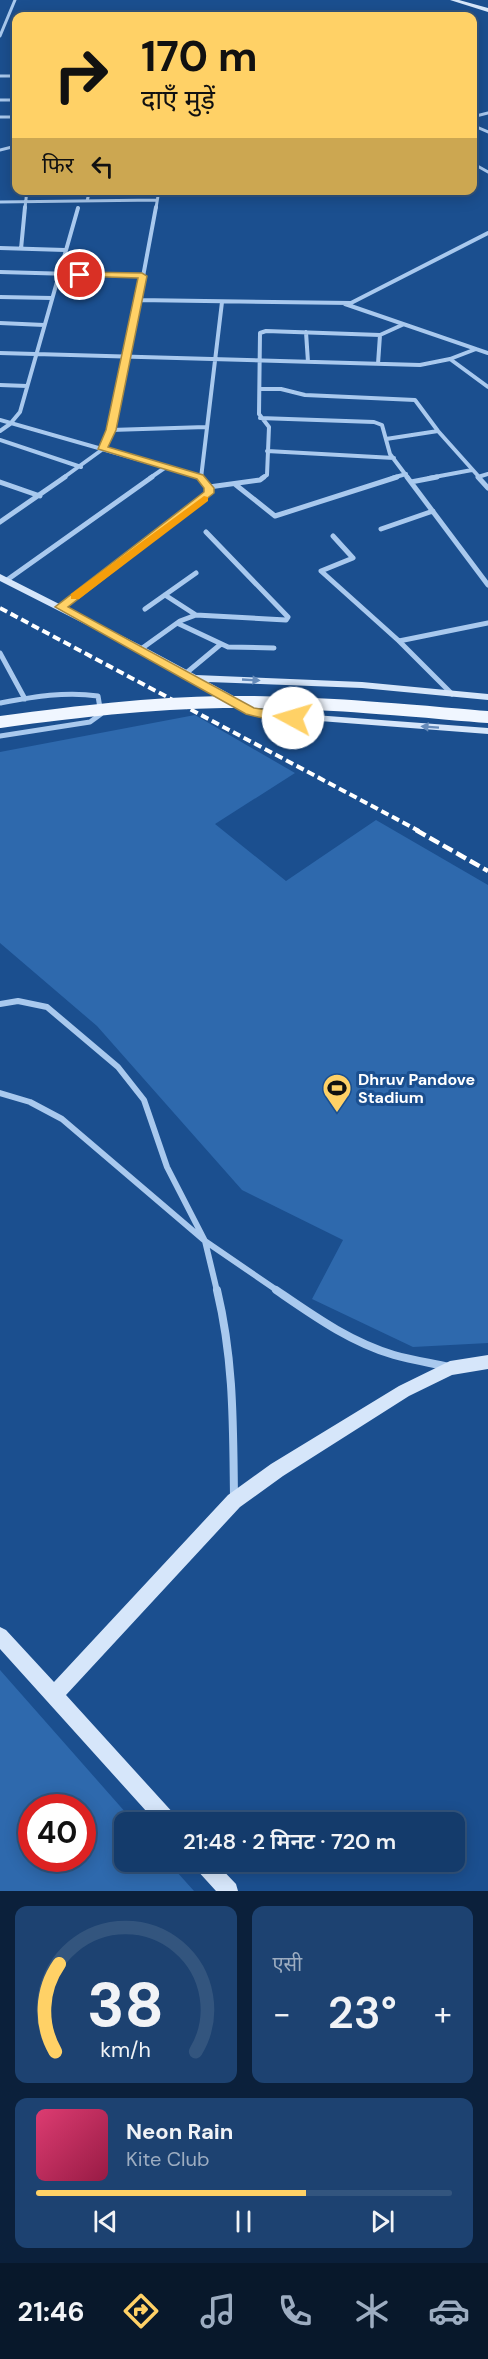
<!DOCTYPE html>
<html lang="hi">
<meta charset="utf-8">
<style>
:root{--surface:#143b6b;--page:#1d4271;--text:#f1f3f6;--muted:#9dadc1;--line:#33557e;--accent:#ffd166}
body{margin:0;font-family:"DM Sans","Noto Sans Devanagari",sans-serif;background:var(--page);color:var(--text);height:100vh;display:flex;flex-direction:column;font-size:22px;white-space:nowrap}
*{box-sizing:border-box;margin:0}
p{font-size:20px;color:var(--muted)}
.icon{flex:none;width:33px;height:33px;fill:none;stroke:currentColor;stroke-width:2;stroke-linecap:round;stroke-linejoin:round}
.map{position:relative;height:1891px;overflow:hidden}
.sheet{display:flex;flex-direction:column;gap:15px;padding:15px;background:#0b203b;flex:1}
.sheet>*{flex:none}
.banner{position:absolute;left:12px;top:12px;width:465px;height:183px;border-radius:12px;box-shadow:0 3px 15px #0003,0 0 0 2px var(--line);background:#ffd166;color:#111;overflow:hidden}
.speed{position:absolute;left:18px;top:1794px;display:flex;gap:12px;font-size:30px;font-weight:700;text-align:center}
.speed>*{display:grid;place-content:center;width:78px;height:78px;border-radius:50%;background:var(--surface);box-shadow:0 3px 15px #0003,0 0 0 2px var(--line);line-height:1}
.speed .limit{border:9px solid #d22;background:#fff;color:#111}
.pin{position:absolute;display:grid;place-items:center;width:51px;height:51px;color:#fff;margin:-26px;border:3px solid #fff;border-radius:50%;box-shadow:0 2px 6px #0007}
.me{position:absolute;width:66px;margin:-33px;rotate:276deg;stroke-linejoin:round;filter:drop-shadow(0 0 4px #0008)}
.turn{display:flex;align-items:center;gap:21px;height:126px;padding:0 30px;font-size:27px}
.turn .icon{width:78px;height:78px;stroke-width:2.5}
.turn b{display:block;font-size:42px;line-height:51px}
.then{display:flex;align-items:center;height:57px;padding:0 30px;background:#0003;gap:12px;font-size:22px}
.big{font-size:45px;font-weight:600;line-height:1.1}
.sheet .widget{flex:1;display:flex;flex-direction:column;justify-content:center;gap:9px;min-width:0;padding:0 21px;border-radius:12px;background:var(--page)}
.sheet .dial{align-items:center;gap:0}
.dial svg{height:156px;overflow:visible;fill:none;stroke:var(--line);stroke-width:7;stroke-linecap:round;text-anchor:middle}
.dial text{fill:var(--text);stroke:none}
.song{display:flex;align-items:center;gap:18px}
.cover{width:72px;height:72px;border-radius:9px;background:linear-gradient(135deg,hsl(340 70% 55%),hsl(340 70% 35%))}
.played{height:6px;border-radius:3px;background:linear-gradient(90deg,var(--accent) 65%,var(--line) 65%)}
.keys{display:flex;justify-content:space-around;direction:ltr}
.heat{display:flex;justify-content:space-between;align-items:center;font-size:33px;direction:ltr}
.sheet .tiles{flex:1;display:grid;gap:15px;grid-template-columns:1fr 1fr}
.widget:last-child{grid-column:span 2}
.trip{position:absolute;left:114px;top:1812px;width:351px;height:60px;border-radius:12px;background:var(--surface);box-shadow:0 3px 15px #0003,0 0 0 2px var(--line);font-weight:600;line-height:60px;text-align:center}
.tabs{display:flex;height:96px;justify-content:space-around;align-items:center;background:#08182b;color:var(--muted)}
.tabs .icon{width:42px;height:42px}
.tabs .selected{color:var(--accent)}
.tabs b{font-size:27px;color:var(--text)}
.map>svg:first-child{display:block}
.green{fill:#2e69ad;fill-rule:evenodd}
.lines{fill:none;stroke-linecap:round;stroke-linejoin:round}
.street-far4{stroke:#a9c9ee;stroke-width:3}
.street-far3{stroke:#a9c9ee;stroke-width:4}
.street-far2{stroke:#a9c9ee;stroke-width:5}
.street-far1{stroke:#a9c9ee;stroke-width:6}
.street{stroke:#a9c9ee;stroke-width:8}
.secondary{fill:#d6e6fa;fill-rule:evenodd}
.rail-far1{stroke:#fff;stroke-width:4;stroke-dasharray:8 4;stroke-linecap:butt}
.rail{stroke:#fff;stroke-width:4.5;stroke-dasharray:11 4.5;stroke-linecap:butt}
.primary-bridge{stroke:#f0f6ff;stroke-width:12}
.oneway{fill:#668bba}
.route{fill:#ffd166;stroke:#a68842;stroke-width:1.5}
.slow{fill:#f59e0b}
.labels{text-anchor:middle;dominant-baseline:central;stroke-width:6;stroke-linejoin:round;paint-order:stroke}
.poi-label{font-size:16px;font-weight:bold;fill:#fff;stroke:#1b4f8f;text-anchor:start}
</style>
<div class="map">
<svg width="488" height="1891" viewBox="0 0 488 1891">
<rect width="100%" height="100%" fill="#1b4f8f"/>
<path class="green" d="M195,715L295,773L215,824L286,881L376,820L488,885V1343L413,1347L312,1299L343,1240L242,1190L97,1026L0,943V752Z
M0,1670L134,1822H124V1862H168L194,1891H0ZM32,1808H82V1858H32Z"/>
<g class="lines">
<path class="street-far4" d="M0,36L15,0
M0,76H16
M0,100H16
M0,117H16
M472,117L488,113
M472,125L488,132
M0,150L16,146
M472,163L488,172
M87,201L90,190
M0,202L157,200
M25,208L27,190
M156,208L159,190"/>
<path class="street-far3" d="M0,248L65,250
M21,249L25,207
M0,272L143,276
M0,297L52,298
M137,300L351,303L488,233
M345,304L488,353
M0,323L44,325
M306,332L308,362
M0,353L420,365L450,359L476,349
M450,359L488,387
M378,364L380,335L402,325
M0,385L27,386
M260,389H281L305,395L415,400L438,431L480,478
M260,418L374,422L382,425L390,454L408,478
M0,420L200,477
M111,430L206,427
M0,431L10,424L20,412L78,208
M386,439L438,431
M0,440L81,467
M267,451L394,458
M478,477L488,474
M63,478L103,449L110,436L128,357L156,207
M150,478L166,467
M201,478L222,302
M262,478L267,475L269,427L259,414L260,333L266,331L380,335
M392,478L406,474
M429,478L472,470"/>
<path class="street-far2" d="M407,477L488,585
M478,477L488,488
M0,482L40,496
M411,482L437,477
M236,485L275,516L397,477
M209,487L260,480L264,477
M0,522L65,477
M381,529L433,511
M333,536L353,558L321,571L399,641L452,694
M7,580L152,477
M165,595L196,615
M61,607L209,493V487L200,477
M145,609L196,573
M177,623L228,647L274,648
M399,641L488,623
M141,649L180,621L196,615L286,620L288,617L206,532
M0,653L25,699
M185,674L221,644
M0,703C33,697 65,691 98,696L101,714L90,722L0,736"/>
<path class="street-far1" d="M0,1004L18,1001L47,1007L118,1067L144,1100L167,1167L205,1241L217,1291
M0,1093L30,1102L62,1119L205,1241L278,1291"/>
<path class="street" d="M217,1290C234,1361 233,1425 234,1497
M276,1290C314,1316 350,1342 394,1355C412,1360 431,1363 449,1367"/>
<path class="secondary" d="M450,0H459L488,8V12Z
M0,574L144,647L196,675L362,682L488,694V700L362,688L208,682L261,711L488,728V734L255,716L138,651L0,581Z
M488,1355V1369L452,1375L409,1396L283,1476L240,1507L66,1695L175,1815L177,1822H156L0,1649V1627L6,1630L54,1682L228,1495L271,1464L399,1386L450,1361Z
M194,1862H215L236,1884L238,1891H216L196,1869Z"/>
<path class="rail-far1" d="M0,608L419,831"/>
<path class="rail" d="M416,830L488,871"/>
<path class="primary-bridge" d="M0,722C74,712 148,703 223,702C312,701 400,710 488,717"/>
</g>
<defs><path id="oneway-solid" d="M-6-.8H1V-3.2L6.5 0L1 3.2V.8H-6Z" transform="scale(1.5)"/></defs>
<g class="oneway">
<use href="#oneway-solid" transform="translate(251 680) rotate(3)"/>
<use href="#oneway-solid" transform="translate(430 727) rotate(-176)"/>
</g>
<path class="route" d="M80,272L142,273L147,276L116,430L108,447L203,475L214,488V493L68,607L254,708L297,715V720H271L246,714L55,607L204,492V488L197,479L98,449L106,430L138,278L77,276V273Z"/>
<path class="slow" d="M204,496L208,497V501L79,599H71V594Z"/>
<defs>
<g id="stadium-pin" transform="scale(1.5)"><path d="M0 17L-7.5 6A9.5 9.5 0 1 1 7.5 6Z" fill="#ffd166" stroke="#1b4f8f"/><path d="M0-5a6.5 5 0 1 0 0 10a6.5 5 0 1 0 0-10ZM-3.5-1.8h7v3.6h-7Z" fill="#111"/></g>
</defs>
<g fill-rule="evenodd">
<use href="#stadium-pin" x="337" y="1088"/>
</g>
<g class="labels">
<g class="poi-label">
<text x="358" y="1079">Dhruv Pandove<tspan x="358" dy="18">Stadium</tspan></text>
</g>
</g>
</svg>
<div class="speed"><div class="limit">40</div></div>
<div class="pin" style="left:80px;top:275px;background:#d93025"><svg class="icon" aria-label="arrive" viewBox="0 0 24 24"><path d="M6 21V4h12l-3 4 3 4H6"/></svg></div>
<svg class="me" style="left:293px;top:718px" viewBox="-20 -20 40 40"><circle r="19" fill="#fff"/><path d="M0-13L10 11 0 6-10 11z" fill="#ffd166"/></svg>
<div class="trip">21:48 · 2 मिनट · 720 m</div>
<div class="banner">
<div class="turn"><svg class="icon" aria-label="right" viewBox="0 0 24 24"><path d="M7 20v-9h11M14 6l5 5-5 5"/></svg><div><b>170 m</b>दाएँ मुड़ें</div></div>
<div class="then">फिर<svg class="icon" aria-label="left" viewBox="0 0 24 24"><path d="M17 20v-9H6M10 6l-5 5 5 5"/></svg></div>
</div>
</div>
<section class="sheet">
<div class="tiles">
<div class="widget dial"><svg viewBox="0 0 100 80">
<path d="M14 69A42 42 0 1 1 86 69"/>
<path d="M14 69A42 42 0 0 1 16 24" stroke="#ffd166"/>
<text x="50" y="56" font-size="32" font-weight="700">38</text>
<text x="50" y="72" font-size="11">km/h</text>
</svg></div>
<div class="widget"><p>एसी</p>
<div class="heat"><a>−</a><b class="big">23°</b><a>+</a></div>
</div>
<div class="widget">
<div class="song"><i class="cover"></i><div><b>Neon Rain</b><p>Kite Club</p></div></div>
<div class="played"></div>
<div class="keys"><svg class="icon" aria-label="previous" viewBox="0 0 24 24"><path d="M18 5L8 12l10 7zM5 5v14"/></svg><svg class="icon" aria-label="pause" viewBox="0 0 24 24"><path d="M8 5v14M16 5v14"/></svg><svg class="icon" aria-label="next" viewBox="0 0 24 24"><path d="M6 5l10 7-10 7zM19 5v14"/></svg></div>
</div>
</div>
</section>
<nav class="tabs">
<b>21:46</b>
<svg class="icon selected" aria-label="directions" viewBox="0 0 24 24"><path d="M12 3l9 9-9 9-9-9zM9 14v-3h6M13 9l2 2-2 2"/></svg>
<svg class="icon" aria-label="music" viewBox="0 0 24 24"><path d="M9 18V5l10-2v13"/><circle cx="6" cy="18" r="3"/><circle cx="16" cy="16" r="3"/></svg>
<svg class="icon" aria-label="phone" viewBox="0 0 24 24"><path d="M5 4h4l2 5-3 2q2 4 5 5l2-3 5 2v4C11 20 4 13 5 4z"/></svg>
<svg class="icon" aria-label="climate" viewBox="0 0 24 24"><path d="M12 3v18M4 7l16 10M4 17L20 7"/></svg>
<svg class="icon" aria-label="car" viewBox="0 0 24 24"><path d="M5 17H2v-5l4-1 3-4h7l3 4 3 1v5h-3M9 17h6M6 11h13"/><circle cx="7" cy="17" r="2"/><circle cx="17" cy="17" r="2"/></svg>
</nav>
